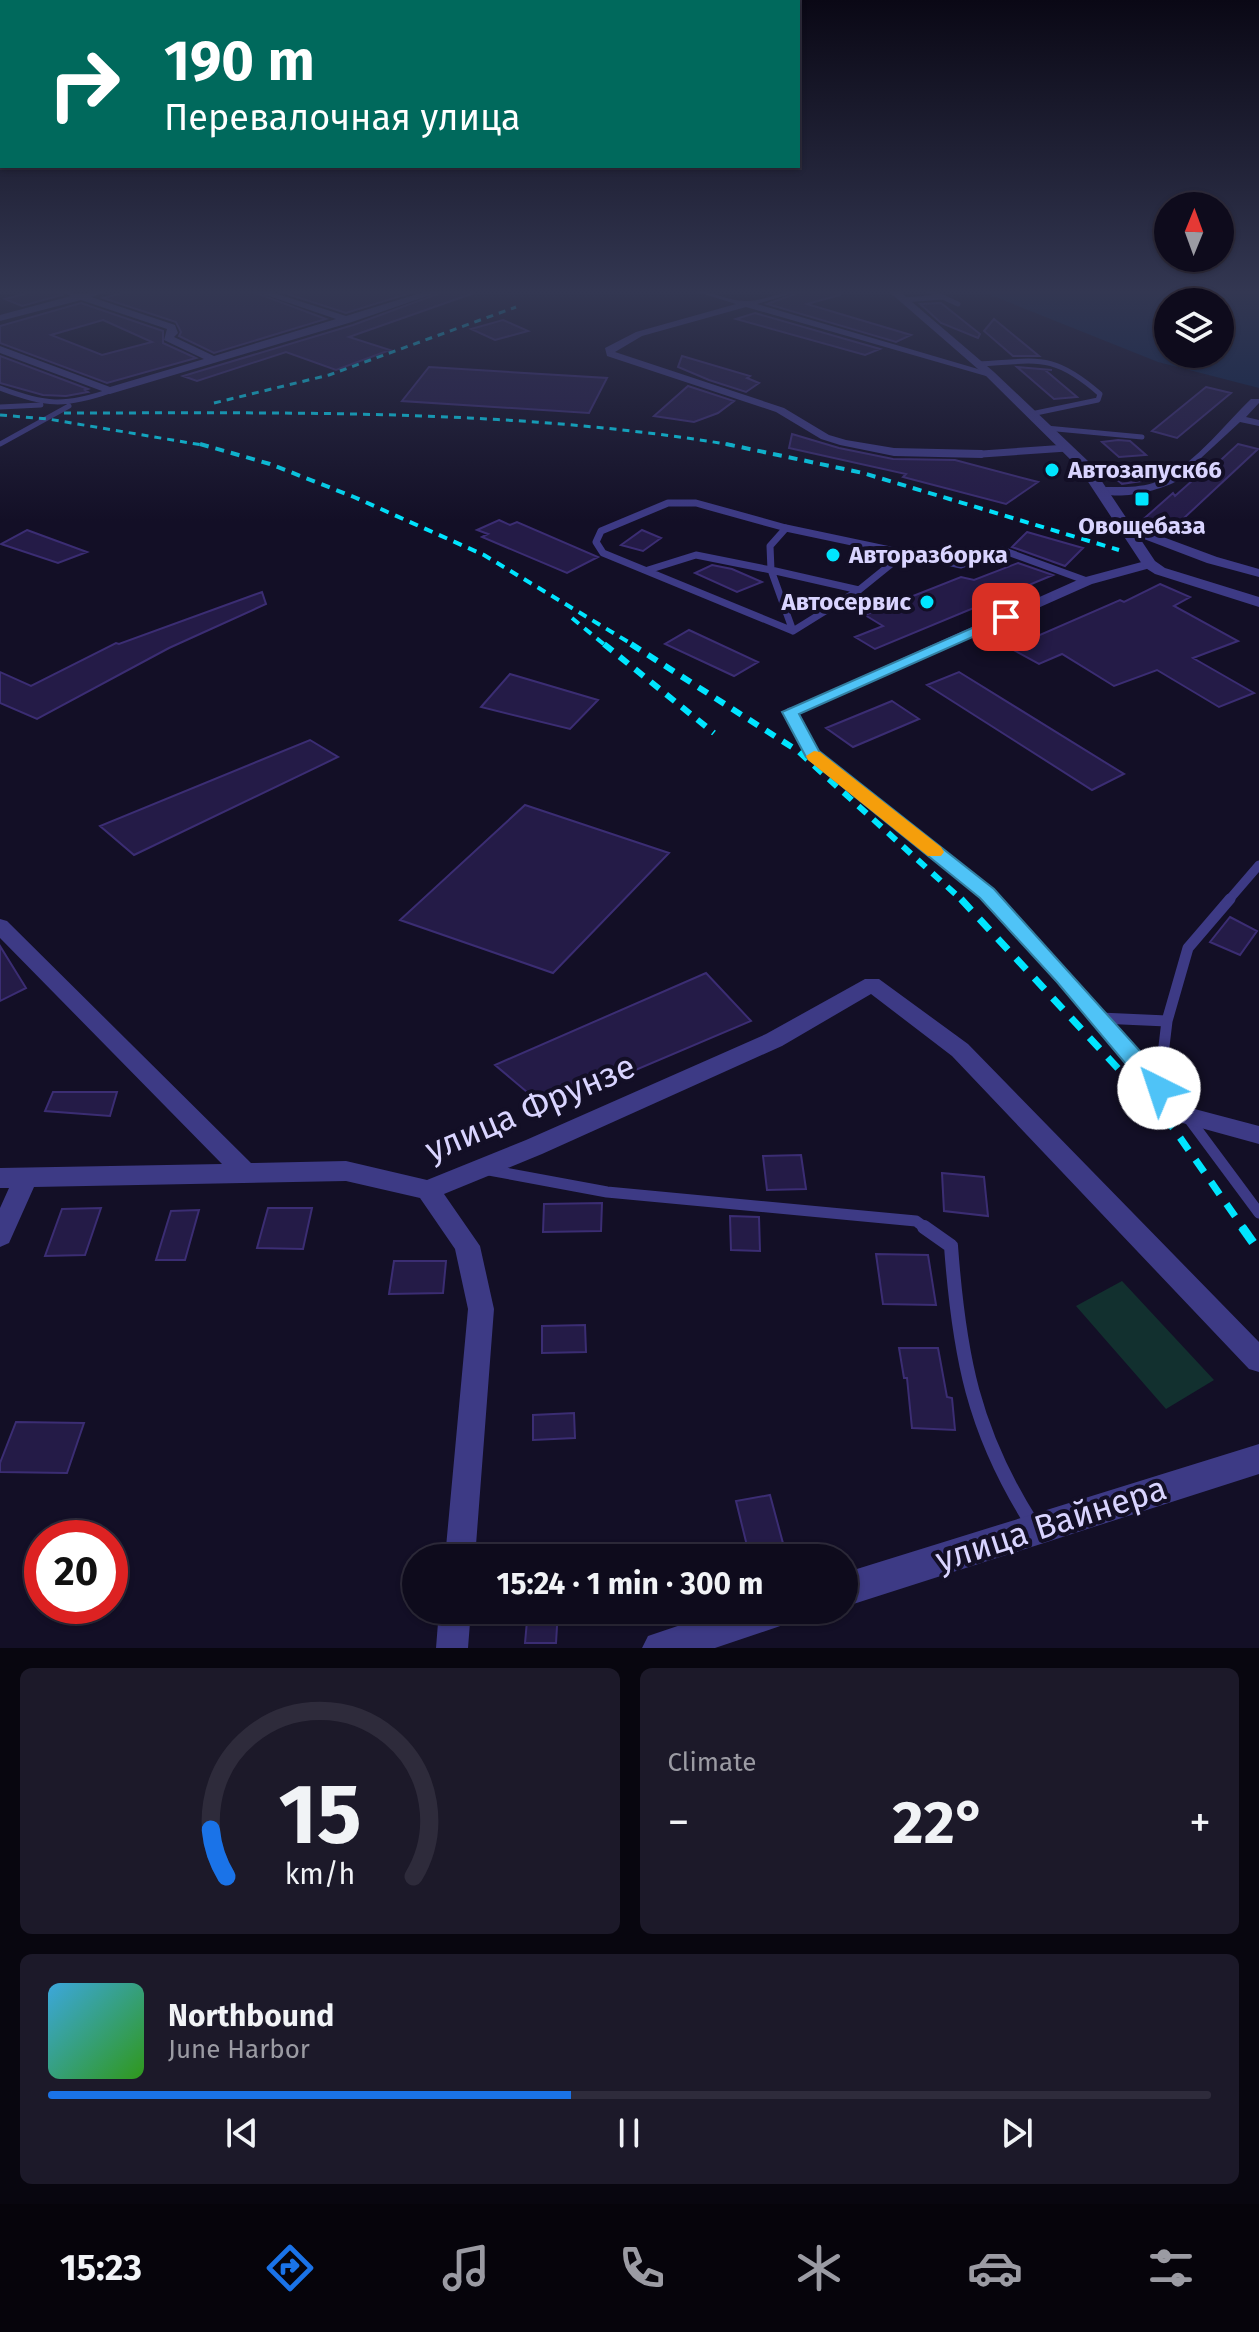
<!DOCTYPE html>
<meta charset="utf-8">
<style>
:root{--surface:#0e0b1c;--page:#1c1929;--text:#f1f3f6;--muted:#9b9ba3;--line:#2e2b3b;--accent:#1a73e8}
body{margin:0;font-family:"Fira Sans",sans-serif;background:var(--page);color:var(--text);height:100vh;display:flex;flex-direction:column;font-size:30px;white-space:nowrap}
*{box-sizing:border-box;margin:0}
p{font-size:26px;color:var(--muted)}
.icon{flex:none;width:44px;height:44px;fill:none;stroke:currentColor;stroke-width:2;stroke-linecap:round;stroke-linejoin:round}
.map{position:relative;height:1648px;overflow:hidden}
.details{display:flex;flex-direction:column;gap:20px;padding:20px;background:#08060f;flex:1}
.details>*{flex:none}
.banner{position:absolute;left:0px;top:0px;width:800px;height:168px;box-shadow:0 2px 6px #0004,0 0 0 2px var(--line);background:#00695c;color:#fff;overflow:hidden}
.needle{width:52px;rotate:1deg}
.fabs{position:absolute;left:1154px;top:192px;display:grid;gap:16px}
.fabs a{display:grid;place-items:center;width:80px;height:80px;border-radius:50%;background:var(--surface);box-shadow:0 2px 6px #0004,0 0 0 2px var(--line);font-size:40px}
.speed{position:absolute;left:24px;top:1520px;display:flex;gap:16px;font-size:40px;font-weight:700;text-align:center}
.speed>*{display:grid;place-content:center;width:104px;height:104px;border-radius:50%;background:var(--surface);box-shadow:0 2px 6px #0004,0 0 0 2px var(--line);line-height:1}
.speed .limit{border:12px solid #d22;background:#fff;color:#111}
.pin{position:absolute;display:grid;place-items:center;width:68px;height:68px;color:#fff;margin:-34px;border-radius:16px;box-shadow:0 4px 12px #0006}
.me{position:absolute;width:88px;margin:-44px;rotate:319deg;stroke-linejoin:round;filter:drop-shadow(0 0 6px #0008)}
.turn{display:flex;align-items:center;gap:28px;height:168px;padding:0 32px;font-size:36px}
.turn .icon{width:104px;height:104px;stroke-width:2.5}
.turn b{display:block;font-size:56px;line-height:68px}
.big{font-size:60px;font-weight:700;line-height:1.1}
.details .widget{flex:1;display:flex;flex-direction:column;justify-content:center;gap:12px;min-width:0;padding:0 28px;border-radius:12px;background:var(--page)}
.details .dial{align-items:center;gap:0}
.dial svg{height:208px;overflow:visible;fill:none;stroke:var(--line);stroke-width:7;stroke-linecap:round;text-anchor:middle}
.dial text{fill:var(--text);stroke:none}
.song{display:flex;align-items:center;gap:24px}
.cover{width:96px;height:96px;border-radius:12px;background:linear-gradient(135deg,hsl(200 70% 55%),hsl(110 70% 35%))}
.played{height:8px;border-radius:4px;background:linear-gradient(90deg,var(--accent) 45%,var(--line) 45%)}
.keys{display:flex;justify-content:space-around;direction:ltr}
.heat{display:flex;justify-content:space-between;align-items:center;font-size:44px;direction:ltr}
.details .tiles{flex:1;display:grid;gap:20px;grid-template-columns:1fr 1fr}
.widget:last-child{grid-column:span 2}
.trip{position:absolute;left:402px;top:1544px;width:456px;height:80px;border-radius:40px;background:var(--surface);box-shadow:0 2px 6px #0004,0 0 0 2px var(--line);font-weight:700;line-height:80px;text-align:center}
.menu{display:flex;height:128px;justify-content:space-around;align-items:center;background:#06040b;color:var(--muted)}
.menu .icon{width:56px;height:56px}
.menu .current{color:var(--accent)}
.menu b{font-size:36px;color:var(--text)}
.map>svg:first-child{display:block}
.green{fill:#12302f}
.water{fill:#0c2248;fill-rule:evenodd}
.building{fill:#241b47;stroke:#3b2d73;stroke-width:2;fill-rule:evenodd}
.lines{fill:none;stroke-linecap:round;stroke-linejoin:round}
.service-far4{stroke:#3d3a85;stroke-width:5}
.service-far3{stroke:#3d3a85;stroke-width:7}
.service-far2{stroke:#3d3a85;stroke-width:9}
.service-far1{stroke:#3d3a85;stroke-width:11}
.service{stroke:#3d3a85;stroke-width:14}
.minor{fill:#3d3a85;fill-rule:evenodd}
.tertiary{fill:#3d3a85;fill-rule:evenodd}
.rail-far4{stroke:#00e5ff;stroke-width:3;stroke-dasharray:7 6;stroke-linecap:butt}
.rail-far3{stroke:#00e5ff;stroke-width:4;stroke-dasharray:9 7;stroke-linecap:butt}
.rail-far2{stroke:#00e5ff;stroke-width:6;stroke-dasharray:11 9;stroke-linecap:butt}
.rail-far1{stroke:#00e5ff;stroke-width:7;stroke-dasharray:15 12;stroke-linecap:butt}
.rail{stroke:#00e5ff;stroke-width:9;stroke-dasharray:19 16;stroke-linecap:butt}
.route{fill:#4fc3f7;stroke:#337fa1;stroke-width:2}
.slow{fill:#f59e0b}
.poi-dot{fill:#00e5ff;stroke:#130f26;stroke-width:3}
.labels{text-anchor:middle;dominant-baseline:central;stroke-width:8;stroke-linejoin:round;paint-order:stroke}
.far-poi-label{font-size:24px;font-weight:bold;fill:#d9d4ff;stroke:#130f26;text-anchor:start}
.near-street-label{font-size:34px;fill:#d9d4ff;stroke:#130f26}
</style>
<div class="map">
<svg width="1259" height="1648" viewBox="0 0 1259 1648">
<rect width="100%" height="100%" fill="#130f26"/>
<path class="green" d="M1122,1281L1214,1380L1166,1409L1076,1306Z"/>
<path class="water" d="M978,290H1259V388L1158,362ZM1168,302H1220V354H1168Z"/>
<path class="building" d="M39,290H53L62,295L22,306L5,299Z
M133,290H248L326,319L214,353L179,336L181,332L176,322L103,298Z
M275,290H420L346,313Z
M448,290H474V293L349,337L390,350L336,370L286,352L197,381L183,376L353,325Z
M806,290H839L840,295L807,304L911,335L896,342L767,304Z
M81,303L163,331V343L196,358L107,383L0,343V326ZM103,320L152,342L102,355L51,335Z
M941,303L980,334L978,338L941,323L920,304Z
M755,313L880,349L865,355L736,319Z
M994,319L1039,356H1013L984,331Z
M503,320L528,331L495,340L471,329Z
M0,356L88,389L85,390L88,392L66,396L43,395L0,383Z
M682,356L750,376L747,378L759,383L746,392L709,380L678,367Z
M429,367L607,378L589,413L402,401Z
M1017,367L1052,370H1045L1077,397L1054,399Z
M688,386L734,401L718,413L694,422L654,416Z
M1206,387L1231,393L1177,438L1152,431Z
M792,434L839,448L893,459L955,460L1038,482L1006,504L903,477L906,474L789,448Z
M1118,440L1130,441L1146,455L1119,457L1102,442Z
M1238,444L1258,449L1169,532L1139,523L1173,493L1175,496L1202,472H1208Z
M1138,465L1155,479L1122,484L1103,468Z
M499,520L510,525L517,522L598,557L567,573L482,537L488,534L477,530Z
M27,530L87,552L58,563L1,544Z
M642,530L661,538L643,551L621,545Z
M1027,532L1083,548L1065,566L1012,547Z
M1018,563L1053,575L875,649L855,637L883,626L865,615L961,577L974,580Z
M712,565L732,569L762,582L737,592L695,573Z
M1160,584L1190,597L1174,606L1238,641L1193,658L1254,693L1219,707L1157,670L1114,686L1062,654L1039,664L1010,648L1120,600L1124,602Z
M262,592L266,604L169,648L37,719L0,703V672L31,686L116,643L119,644Z
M689,630L758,662L734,676L665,644Z
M959,672L1124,774L1092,790L927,685Z
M510,674L598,700L570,729L481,707Z
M892,701L919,719L853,747L826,728Z
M310,740L338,757L134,855L100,826Z
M525,805L669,853L553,973L400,920Z
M1230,917L1257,931L1240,955L1210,942Z
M0,946L26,988L0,1001Z
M706,973L751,1021L546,1108L495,1065Z
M53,1092H117L110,1116L45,1111Z
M801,1155L806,1189L767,1190L763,1156Z
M942,1173L984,1177L988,1216L944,1211Z
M602,1203L601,1231L543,1232L544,1204Z
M101,1208L85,1255L45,1256L62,1209Z
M268,1208H312L303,1249L257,1248Z
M199,1210L185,1260H156L171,1211Z
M730,1216L759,1217L760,1251L731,1250Z
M876,1254L928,1255L936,1305L883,1304Z
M394,1261H446L443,1293L389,1294Z
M585,1325L586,1352L542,1353V1326Z
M899,1348H938L947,1397L952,1398L955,1430L912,1428L907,1378H904Z
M574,1413L575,1438L533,1440V1415Z
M16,1422L84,1423L67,1473L0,1472V1463Z
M770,1495L787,1558H750L736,1501Z
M528,1610H558L556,1643H525Z"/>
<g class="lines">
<path class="service-far4" d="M929,291L958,304
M904,300L942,297
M978,364C1037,361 1052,352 1100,394L1098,400L1031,414
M0,388C45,405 64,407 110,391
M0,407L41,405
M1046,428L1142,437
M0,444L69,406"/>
<path class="service-far3" d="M982,454L1067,448
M786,528L770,546L771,570L859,590
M648,570L696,555L771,570L793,631
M793,631L603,553L596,542L601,531L668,503H696L786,528L961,565L1002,550L1087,581
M793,631L859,590L906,552"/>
<path class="service-far2" d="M790,712L812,754L993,901
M1228,901L1259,865"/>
<path class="service-far1" d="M992,899L1187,1116L1259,1213
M1100,1018L1167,1021L1188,948L1230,899
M1159,1088L1167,1021
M489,1170L607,1192L916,1221L927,1229"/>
<path class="service" d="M924,1227L951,1246C959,1355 973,1431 1033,1525"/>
<path class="minor" d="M56,290L81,294L111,290L91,297L175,325L178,333L174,337L214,356L336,319L251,290H265L346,316L430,290H445L352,322L110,394L0,353V346L110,387L204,359L164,340L167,329L81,300L0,321V315L71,296Z
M691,290C710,290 729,302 747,301C766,301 783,290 803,290L757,304L995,374L986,376L746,307L642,336L615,352L784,408L829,435L846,440L894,448L982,450L988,454L982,458L894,456L840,445L821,439L776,412L607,356L605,348L636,332L736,304Z
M1251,399H1259V403L1246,417L1259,420V426L1240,422L1175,482C1158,491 1113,502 1097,491L1103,487C1119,487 1137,488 1153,483C1187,473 1226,423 1251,399Z
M1128,524L1217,557L1259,569V577L1207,563L1123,531L1121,528Z
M1149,560L1154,561V567L1092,584L796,715L790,717L782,712L1082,578Z
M0,919L7,921L251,1163L346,1161L427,1180L526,1140L766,1034L865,979H879L968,1044L1259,1342V1372L1249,1369L952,1056L871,994L782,1046L542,1154L444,1194L480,1246L494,1309L475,1558H445L468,1309L455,1249L420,1198L346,1181L34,1187L9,1243L0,1247V1208L9,1188H0V1168L222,1164L0,938Z
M1187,1107L1259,1126V1144L1179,1122L1176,1116L1179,1110Z
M439,1610H471L468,1648H436Z"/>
<path class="tertiary" d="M887,290H898L994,372L1089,462L1155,561L1165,568L1259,597V607L1155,574L1144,567L1079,468L986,376Z
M1259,1444V1474L844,1607V1573Z
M725,1610H797L792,1622L715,1648H642L648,1636Z"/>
<path class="rail-far4" d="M214,403L329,375L516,307
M64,413C289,413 515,408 738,446
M0,415L48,419L208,446"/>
<path class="rail-far3" d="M200,444L270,464L354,497L484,555L635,646
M726,444L863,473L1119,550
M572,618L606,646"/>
<path class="rail-far2" d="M604,644L714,733
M631,644L798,751L963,901"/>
<path class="rail-far1" d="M961,899L1174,1129L1244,1229"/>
<path class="rail" d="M1242,1227L1259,1251"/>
</g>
<linearGradient id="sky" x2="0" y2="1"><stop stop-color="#0a0815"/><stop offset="0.56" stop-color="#333752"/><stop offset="1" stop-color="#333752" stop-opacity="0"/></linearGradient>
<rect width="1259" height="521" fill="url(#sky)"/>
<path class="route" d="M1006,613L1014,617L1011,620L799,714L819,751L994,889L1167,1081L1171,1088L1167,1094L1159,1096L1151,1094L1057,982L980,898L806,757L782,712Z"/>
<path class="slow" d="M814,751L820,752L941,847L944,852L941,856H928L808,760L806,756Z"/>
<g class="poi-dot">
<circle cx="1052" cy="470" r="8"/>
<rect x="1134" y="491" width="16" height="16" rx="4"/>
<circle cx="833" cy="555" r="8"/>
<circle cx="927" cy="602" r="8"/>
</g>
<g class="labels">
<g class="far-poi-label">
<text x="1068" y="470">Автозапуск66</text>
<text x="1142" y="526" text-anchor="middle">Овощебаза</text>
<text x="849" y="555">Авторазборка</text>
<text x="911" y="602" text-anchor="end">Автосервис</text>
</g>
<g class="near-street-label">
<text transform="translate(530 1108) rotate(-23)">улица Фрунзе</text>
<text transform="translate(1051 1524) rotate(-18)">улица Вайнера</text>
</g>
</g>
</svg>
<div class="fabs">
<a><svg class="needle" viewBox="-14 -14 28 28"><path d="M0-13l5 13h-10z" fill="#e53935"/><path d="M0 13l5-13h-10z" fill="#9b9ba3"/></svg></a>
<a><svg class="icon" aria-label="layers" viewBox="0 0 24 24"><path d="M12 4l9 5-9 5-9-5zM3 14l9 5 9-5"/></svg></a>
</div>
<div class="speed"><div class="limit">20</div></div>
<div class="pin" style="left:1006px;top:617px;background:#d93025"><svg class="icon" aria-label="arrive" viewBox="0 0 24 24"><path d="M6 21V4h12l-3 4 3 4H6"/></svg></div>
<svg class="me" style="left:1159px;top:1088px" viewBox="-20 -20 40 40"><circle r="19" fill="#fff"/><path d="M0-13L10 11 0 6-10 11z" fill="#4fc3f7"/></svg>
<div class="trip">15:24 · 1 min · 300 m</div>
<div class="banner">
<div class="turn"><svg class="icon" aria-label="right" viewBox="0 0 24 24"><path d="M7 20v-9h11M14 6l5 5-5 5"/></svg><div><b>190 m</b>Перевалочная улица</div></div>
</div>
</div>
<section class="details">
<div class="tiles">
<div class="widget dial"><svg viewBox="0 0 100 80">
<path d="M14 69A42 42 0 1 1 86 69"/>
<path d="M14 69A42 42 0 0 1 8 51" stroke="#1a73e8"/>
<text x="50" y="56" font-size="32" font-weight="700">15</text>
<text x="50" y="72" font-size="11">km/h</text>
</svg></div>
<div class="widget"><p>Climate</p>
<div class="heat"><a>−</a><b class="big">22°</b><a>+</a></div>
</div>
<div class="widget">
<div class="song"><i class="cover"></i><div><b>Northbound</b><p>June Harbor</p></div></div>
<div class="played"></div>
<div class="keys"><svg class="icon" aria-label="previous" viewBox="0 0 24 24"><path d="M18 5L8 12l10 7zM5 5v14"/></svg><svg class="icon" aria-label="pause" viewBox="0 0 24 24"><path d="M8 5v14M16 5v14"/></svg><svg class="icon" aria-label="next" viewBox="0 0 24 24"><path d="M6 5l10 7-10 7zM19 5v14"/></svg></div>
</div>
</div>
</section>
<nav class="menu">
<b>15:23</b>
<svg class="icon current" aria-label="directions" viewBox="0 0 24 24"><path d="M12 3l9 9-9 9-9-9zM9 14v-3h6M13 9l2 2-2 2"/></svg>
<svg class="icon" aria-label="music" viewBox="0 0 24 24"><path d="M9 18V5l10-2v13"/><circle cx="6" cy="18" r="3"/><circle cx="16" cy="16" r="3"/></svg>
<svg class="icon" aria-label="phone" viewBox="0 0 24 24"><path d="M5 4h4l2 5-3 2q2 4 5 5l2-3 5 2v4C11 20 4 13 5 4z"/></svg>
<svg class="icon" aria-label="climate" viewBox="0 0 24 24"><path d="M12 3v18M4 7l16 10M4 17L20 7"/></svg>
<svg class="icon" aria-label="car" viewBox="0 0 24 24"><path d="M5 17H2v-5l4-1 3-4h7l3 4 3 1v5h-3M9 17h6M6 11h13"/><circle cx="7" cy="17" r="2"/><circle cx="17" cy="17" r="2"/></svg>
<svg class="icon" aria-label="filters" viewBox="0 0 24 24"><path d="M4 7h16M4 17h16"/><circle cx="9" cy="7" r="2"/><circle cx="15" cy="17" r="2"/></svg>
</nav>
